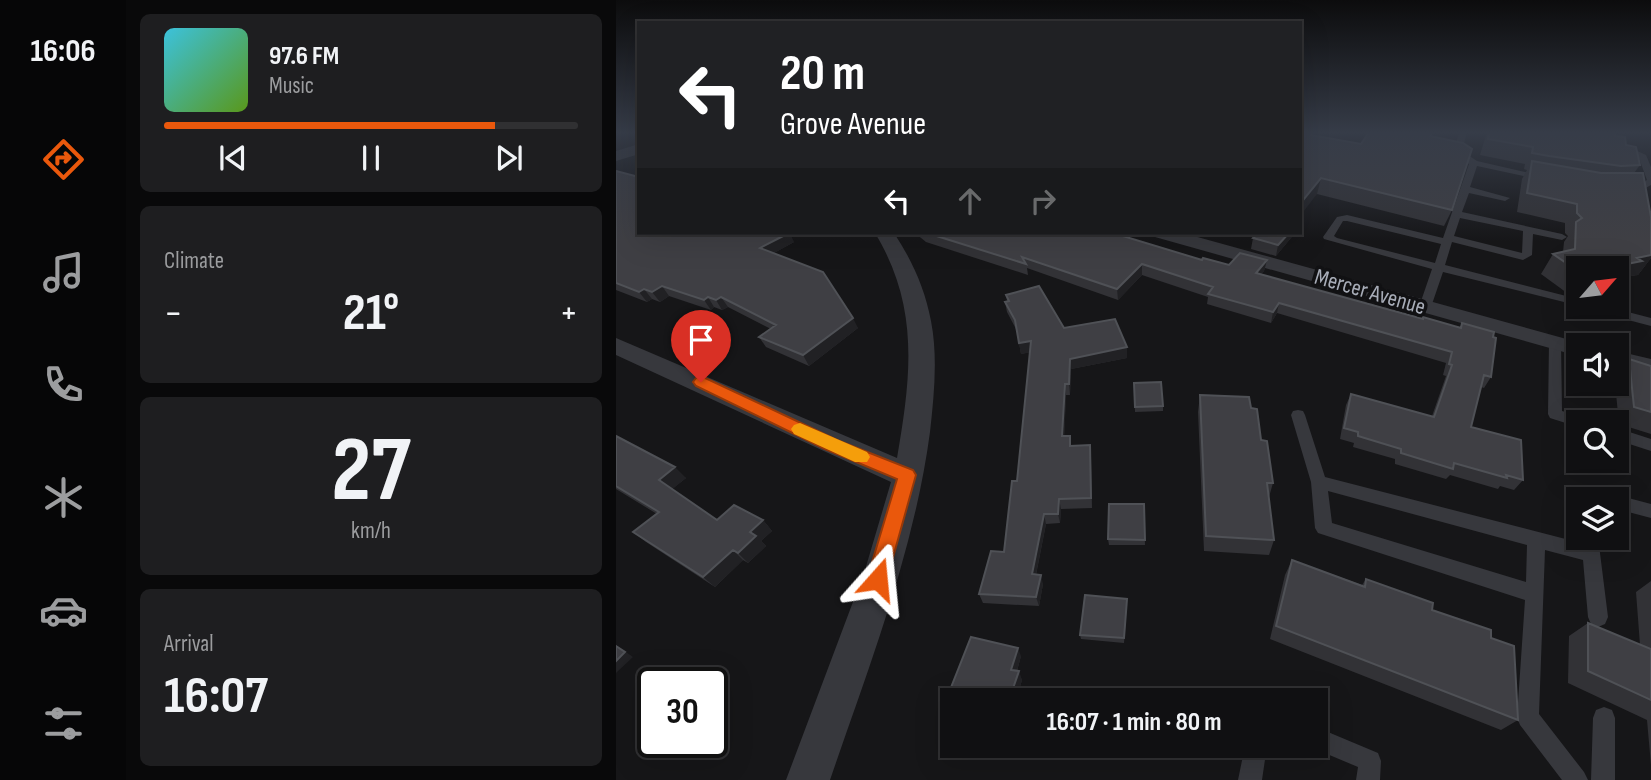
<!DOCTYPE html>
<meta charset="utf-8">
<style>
:root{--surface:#101012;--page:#1e1e20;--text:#f1f3f6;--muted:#9c9d9f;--line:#303032;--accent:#ea580c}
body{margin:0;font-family:"Sofia Sans Condensed",sans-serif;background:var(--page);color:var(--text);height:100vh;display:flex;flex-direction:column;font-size:26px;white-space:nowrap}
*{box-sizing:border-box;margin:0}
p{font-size:23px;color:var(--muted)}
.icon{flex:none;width:38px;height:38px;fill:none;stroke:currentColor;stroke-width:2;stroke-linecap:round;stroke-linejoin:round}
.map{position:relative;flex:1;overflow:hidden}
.sheet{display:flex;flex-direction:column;gap:14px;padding:14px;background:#09090a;width:490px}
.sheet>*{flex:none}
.banner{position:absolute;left:21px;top:21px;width:665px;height:214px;border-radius:0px;box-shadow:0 7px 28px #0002,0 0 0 2px var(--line);background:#202124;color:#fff;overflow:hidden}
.needle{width:46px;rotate:62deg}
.buttons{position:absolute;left:950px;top:256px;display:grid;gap:14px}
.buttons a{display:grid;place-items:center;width:63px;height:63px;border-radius:0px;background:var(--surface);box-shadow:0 7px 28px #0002,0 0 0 2px var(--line);font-size:35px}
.speed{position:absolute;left:21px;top:667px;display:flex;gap:14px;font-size:35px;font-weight:700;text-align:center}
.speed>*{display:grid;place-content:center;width:91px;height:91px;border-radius:50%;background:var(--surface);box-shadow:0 7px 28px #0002,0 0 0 2px var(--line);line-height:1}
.speed .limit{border:4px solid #111;border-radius:10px;background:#fff;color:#111}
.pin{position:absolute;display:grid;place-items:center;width:60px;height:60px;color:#fff;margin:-72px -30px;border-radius:50% 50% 50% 0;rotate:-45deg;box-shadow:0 0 7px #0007}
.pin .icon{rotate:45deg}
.me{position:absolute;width:77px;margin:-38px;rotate:18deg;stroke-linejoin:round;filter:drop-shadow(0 0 5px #0008)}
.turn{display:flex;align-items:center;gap:24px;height:147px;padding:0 28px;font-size:32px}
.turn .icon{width:91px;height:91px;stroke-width:2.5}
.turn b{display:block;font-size:49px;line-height:60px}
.lanes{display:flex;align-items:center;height:66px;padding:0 28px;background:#0003;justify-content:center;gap:35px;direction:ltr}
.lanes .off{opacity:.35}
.big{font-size:52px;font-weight:700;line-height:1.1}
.sheet .card{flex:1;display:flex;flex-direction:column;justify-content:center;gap:10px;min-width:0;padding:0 24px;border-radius:10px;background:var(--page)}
.sheet .dial{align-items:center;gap:0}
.dial b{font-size:91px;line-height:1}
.song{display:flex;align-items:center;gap:21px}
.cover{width:84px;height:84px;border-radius:10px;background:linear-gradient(135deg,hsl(190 70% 55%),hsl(90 70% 35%))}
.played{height:7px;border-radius:4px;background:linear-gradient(90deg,var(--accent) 80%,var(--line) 80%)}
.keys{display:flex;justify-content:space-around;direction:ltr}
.heat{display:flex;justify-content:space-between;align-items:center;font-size:38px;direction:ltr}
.trip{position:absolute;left:324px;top:688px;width:388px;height:70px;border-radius:0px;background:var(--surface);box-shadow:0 7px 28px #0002,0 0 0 2px var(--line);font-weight:700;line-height:70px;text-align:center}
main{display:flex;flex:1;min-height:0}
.tab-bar{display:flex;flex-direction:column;width:126px;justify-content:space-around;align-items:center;background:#060607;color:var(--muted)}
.tab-bar .icon{width:49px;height:49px}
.tab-bar .active{color:var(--accent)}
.tab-bar b{font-size:32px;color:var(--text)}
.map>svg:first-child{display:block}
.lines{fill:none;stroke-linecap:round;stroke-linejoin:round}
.lane{fill:#37383d;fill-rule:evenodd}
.street{fill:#37383d;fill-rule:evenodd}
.wall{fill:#323236}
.shaded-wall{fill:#212124}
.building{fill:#3f3f44;stroke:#4f5156;stroke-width:2}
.route{fill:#ea580c;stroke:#983908;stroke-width:2}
.slow{fill:#f59e0b}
.labels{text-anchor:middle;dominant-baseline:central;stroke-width:7;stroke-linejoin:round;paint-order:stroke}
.street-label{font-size:23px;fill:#a8adb8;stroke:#111113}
</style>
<main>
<nav class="tab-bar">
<b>16:06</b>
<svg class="icon active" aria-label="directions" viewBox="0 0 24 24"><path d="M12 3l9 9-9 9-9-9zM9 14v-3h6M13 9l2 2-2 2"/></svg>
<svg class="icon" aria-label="music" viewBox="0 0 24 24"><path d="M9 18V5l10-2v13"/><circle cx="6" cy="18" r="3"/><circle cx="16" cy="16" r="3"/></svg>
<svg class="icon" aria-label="phone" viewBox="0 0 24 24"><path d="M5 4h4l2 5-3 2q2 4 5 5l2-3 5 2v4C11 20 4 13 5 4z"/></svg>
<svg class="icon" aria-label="climate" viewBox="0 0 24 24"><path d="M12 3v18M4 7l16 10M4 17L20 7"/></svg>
<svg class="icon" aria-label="car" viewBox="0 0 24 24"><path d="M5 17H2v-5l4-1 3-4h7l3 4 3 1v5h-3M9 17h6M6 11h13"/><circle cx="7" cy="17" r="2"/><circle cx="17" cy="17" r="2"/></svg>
<svg class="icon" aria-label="filters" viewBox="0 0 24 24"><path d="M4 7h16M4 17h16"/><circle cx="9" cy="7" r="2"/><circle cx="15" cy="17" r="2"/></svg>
</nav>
<section class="sheet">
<div class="card">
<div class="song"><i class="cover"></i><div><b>97.6 FM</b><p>Music</p></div></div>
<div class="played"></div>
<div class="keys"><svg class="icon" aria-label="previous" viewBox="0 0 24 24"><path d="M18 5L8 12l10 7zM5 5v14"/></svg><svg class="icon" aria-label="pause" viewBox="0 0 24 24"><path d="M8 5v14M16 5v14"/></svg><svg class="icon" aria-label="next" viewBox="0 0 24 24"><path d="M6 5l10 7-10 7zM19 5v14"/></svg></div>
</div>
<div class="card"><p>Climate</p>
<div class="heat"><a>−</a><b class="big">21°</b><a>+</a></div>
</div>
<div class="card dial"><b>27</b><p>km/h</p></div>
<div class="card"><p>Arrival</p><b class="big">16:07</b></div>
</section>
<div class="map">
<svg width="1035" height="780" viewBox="0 0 1035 780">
<rect width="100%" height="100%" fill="#161618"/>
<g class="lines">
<path class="lane" d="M843,132H851L846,151L861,161L931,177L927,180L861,166L854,187L894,198L889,201L853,193L846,212L946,234L951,237L946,240L917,234L916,255L907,260L836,242L829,265L962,299L964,306L827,272L815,307L809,311L805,310L803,307L816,269L708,239L707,237L721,217L731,215L827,238L853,164L838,152ZM844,218L907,231L906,253L838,236ZM727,221H731L825,244L819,263L721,238L718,236Z
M1002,145H1008L1030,155L1035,167V185L1026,190H1009V186L1024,184L1031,180L1023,158L1002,149Z
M968,306H989L1035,318V326L970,309Z
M939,338L945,342L946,411L969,418L971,422H962V427L934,418L932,414L933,342Z
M682,410L687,411L689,415L709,477L965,543L964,537H982L992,617L989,624L982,627L975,624L972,617L967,560L929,550L923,714L968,772L972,780H946L904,725L901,717L909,600L702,533L699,528L695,482L675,415L677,411ZM712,491L911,545L910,582L716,523Z
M1001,428L1035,439V451L1001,440Z
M966,486L993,494L995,498L1001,495L1035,504V518L1001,509V499H962V505L960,504L958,499L960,488Z
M988,707L996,710L999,718V780H975L977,718L980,710Z
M700,727L762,753L765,761L764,780H740L742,767L692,746H700Z
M629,746H651L646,780H622Z"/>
<path class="street" d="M23,144V154L0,161V151Z
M259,233H278C296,260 309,289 315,321C322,357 318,396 314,432C298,552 253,666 214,780H170L249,570L275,482L0,355V338L281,458C295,377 304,307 259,233Z
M537,233H567L972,345H962V356L539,237Z
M1001,351L1035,359V377L1001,367Z"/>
</g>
<path class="wall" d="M684,132H705L701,136L745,144L753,132H817L815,136L836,210L828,226L701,194Z
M871,132H999V136L1010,145L1024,165L1018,173L1035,217V258L1022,275L1015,276L1011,281L962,268V291L951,293L925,274L937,254L947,252L948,242L952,236L949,233V223L901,212L906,179L911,170L908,169L909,164L864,155Z
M0,171L178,242L158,253L242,328L193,366L150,347L143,337L155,329L112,307L106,310L98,307L95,310L53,296L44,302L36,299L31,302L0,290Z
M299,233H497L586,260L613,265L651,260L648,271L645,274L806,319L844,327L846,323L875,377L868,388L865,387L855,427L907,480L898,490L884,486L882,489L834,475L830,479L779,464V459L737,447L738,443L724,439L730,405L735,394L816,416L830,376L827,375L830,363L661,313L655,323L591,304L592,297L526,275L502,300L411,268L412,275L310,242Z
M642,233H679L660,256L635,249L637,238Z
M390,295L448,328L511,358L455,369L454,395H450L448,436L456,446L475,456L476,508L445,509L444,523L430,524L420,575L427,584L423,606L367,603L363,594L388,552L401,481L414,352L405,354L401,331L391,312L389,302L391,301Z
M1013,359L1035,366V434L1003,424L999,383H1001V373Z
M518,383L547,406V411L519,412Z
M584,395L635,408L657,483L653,497L658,540L653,555L588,551L582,412Z
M0,436L70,478L56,489L101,520H147L156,531L145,541L150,546L132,563L127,560L99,587L30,542L17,532L41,514L0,489Z
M528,504L529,545H493L492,539Z
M676,560L746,585L750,579L875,638L902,720L885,730L654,639L669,575Z
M1035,581V765L1031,720L952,683L953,636L972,623L1024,645L1020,592Z
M511,604L508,643L465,639L464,635Z
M405,656L401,671L406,680L400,700H350L340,697L334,690Z"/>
<path class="shaded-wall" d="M697,132H705L691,150L695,135Z
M705,178L701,194L684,216V204Z
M174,233L178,242L149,258L144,248Z
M673,233H679L660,256L662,245Z
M1035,255V258L1022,275L1015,276L1011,281L1001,283V268H991L1021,258Z
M651,260L648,271L638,284L640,273Z
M526,264V275L502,300L501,289Z
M962,276V291L951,293Z
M46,286L53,296L44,302L36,292Z
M28,289L36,299L31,302L23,292Z
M92,297L98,307L95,310L88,300Z
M105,297L112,307L106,310L100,300Z
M663,303L661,313L655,323L657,312Z
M237,318L242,328L193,366L187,355Z
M415,341L417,352L405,354L403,343Z
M511,347V358L455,369L454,395L453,384L454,359Z
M449,384L450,395L448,447L446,436Z
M59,467L70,478L54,491L43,480Z
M443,499L445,509L444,523L442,514Z
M428,514L430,524L418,584L416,574Z
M147,520L156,531L145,541L150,546L132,563L122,553L134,532Z
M117,550L127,560L99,587L87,577Z
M425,575L427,584L423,606L420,597Z
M0,645L17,657L0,673Z
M402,648L405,656L399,678L395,670Z
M403,671L406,680L400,700H393Z"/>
<path class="building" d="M684,132H697L695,135L745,144L753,132H816L814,136L847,143L856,149L836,210L705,178L684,204Z
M873,132H999V136L1009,137L1010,145L1020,147L1024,165L1005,166L933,156L916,153L917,147L872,139Z
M916,161L985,173H1027L1035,217V255L1021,258L1026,261L991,268H962V271L937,254L959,249L960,222L966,218L961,213V204L911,193Z
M0,171L23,177V233H173L144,248L207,272L237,318L187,355L143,337L160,325L105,297L100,300L92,297L88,300L46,286L36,292L28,289L23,292L0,283Z
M311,233H497L586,260L587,258L613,265L624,253L651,260L640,273L807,319V317L845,328L846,323L878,332L877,337L880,338L875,377L868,375L855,427L905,440L907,480L890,475L891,478L838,463L837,469L785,453V449L742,436V432L728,428L735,394L818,417L836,365L833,364L836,352L663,303L657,312L592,294L597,287L526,264L501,289L406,257L410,264Z
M642,233H673L662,245L637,238Z
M423,286L448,328L499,319L511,347L454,359L453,384H449L446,436H454V446L474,445L475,498L443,499L442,514H428L416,574L425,575L420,597L363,594L375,551L388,552L396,481H401L415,341L403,343L399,320L389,302L393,301L390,295Z
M1013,359L1035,366V412L1018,407Z
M545,382L547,406L519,407L518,383Z
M584,395L633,397L635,408L641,409L645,440L651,441L657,483H651L658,540L590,536Z
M0,436L59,467L43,480L101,520L118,505L147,520L134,532L140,536L122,553L117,550L87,577L17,532L43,512L0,486Z
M493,504H528L529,540L492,539Z
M676,560L749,587L750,579L817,603L816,610L875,630V638L898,646L902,720L660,626Z
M469,595L511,599L508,638L464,635Z
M972,623L1035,649V700L972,671Z
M355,637L402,648L395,670L403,671L393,700H376L334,690Z
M0,646L9,652L0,661Z"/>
<linearGradient id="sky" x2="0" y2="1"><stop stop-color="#0c0c0d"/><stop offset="0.55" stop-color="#363c48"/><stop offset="1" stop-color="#363c48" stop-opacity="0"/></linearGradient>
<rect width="1035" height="241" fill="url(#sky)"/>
<path class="route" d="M85,376L221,440L297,470L300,475L269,586L262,589L254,586L251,579L281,479L209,449L80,386L77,382L80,378Z"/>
<path class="slow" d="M184,423L251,452L254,457L251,462H239L178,434L175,429L178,425Z"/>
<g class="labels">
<g class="street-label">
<text transform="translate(754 292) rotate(16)">Mercer Avenue</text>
</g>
</g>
</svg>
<div class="buttons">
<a><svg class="needle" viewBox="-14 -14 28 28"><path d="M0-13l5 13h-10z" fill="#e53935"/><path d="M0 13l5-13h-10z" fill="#9c9d9f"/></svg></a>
<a><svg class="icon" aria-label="sound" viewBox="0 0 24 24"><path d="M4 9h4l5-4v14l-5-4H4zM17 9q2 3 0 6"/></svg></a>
<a><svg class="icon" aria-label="search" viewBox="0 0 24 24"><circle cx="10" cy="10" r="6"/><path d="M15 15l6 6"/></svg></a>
<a><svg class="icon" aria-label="layers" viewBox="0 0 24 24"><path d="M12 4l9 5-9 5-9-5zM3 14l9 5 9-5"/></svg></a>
</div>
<div class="speed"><div class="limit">30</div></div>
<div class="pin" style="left:85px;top:382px;background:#d93025"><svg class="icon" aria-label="arrive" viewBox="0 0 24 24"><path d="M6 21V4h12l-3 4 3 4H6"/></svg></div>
<svg class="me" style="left:262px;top:579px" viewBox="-20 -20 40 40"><path d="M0-17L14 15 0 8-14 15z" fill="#ea580c" stroke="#fff" stroke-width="4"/></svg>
<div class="trip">16:07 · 1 min · 80 m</div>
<div class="banner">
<div class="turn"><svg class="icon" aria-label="left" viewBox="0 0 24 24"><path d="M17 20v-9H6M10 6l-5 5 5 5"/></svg><div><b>20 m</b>Grove Avenue</div></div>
<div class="lanes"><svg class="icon" aria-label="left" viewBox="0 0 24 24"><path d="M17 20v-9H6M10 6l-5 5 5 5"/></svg><svg class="icon off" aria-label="ahead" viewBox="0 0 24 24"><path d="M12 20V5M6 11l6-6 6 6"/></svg><svg class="icon off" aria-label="right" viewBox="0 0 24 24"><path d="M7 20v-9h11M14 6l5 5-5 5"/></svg></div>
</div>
</div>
</main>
